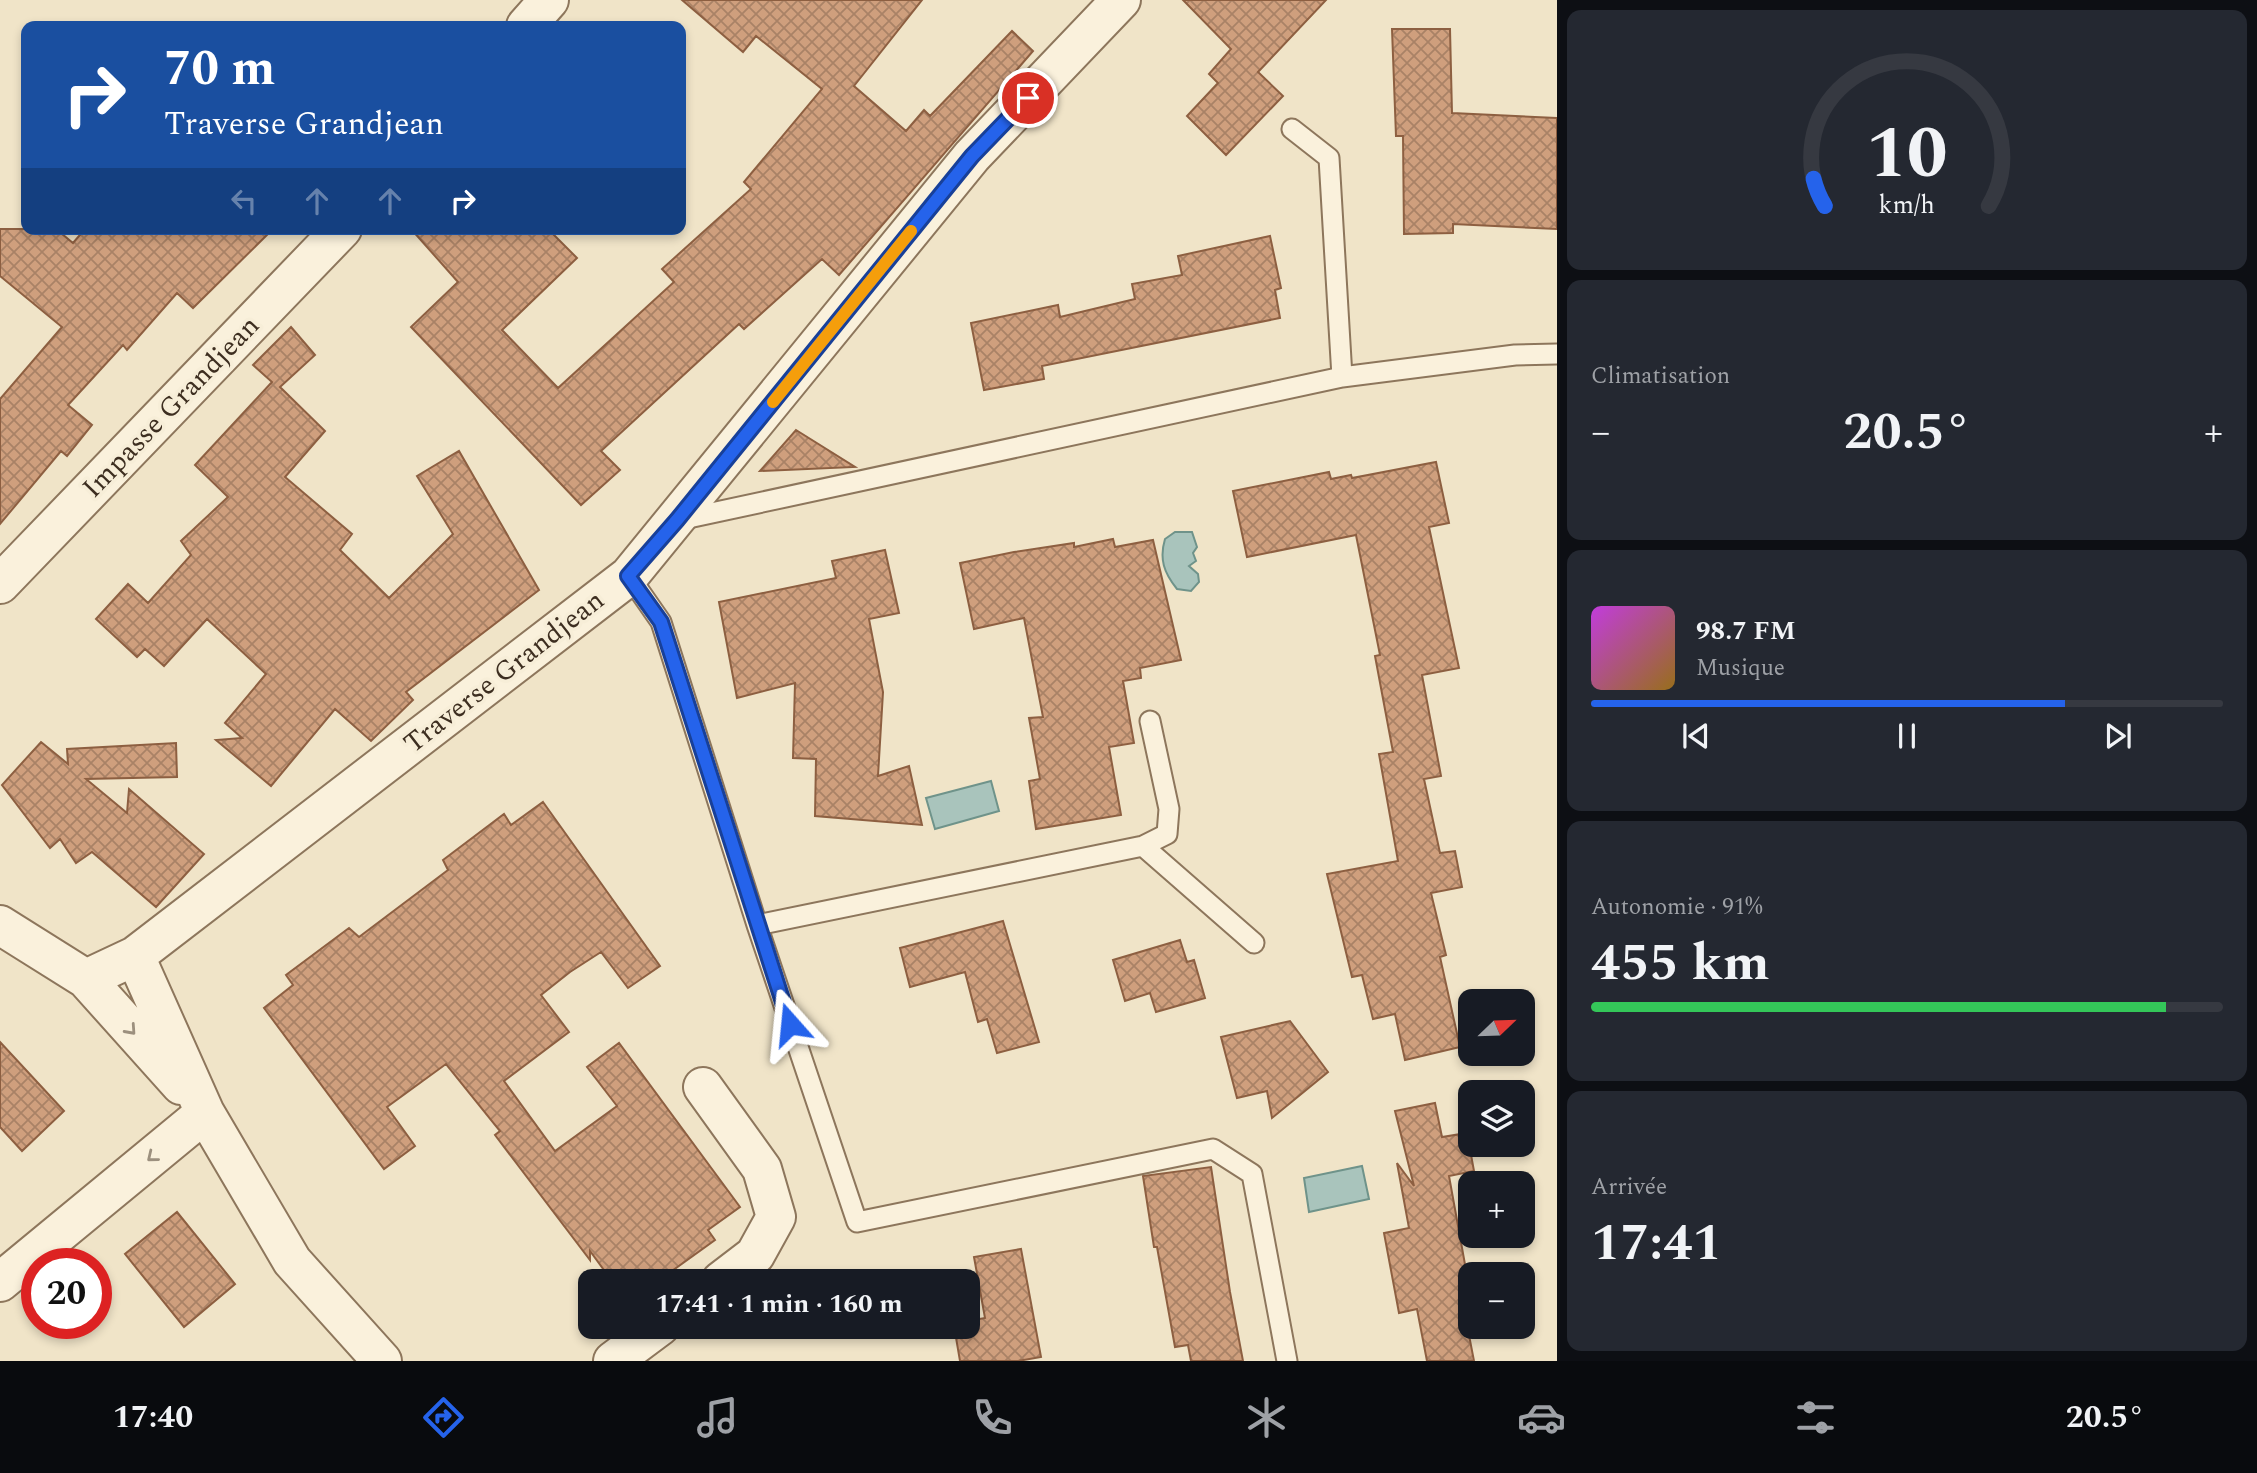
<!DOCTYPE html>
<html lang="fr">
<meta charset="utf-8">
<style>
:root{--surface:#171b24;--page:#242831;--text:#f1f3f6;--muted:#9ea1a6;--line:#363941;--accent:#2563eb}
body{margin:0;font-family:Spectral,serif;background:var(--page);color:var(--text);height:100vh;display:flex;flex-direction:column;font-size:26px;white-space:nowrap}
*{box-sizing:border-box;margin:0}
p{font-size:23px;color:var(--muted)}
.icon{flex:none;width:38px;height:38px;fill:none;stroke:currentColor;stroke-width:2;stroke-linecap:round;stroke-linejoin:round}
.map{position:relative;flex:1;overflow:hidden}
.drawer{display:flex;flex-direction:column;gap:10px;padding:10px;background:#0d0f14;width:700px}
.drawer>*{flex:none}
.top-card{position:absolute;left:21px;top:21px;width:665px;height:214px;border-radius:14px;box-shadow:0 4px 10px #0003;background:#1a4fa0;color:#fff;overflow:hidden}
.needle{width:46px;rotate:67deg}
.fabs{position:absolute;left:1458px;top:989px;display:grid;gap:14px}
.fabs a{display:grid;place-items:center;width:77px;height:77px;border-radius:14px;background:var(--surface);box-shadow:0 4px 10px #0003;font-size:35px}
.speed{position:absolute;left:21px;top:1248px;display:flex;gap:14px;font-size:35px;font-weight:700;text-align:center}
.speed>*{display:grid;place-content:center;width:91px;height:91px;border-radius:50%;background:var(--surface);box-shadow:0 4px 10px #0003;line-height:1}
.speed .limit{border:10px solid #d22;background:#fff;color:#111}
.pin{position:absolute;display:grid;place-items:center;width:60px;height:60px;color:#fff;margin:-30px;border:4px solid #fff;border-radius:50%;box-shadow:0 2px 7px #0007}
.me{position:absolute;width:77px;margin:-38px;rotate:342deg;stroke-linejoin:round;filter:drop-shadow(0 0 5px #0008)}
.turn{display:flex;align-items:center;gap:24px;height:147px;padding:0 28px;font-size:32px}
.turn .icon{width:91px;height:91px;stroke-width:2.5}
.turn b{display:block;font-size:49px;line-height:60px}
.lanes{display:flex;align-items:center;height:66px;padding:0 28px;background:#0003;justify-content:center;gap:35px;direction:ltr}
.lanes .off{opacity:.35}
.big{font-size:52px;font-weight:700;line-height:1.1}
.drawer .widget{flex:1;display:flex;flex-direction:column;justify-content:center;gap:10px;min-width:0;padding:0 24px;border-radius:14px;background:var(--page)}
.drawer .dial{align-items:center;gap:0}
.dial svg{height:182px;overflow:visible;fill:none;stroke:var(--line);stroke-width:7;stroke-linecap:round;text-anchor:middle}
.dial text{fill:var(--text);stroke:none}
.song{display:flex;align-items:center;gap:21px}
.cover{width:84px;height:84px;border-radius:10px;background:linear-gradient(135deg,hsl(290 70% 55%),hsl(40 70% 35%))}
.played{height:7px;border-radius:4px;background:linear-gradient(90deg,var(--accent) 75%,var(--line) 75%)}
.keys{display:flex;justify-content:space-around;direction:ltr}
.heat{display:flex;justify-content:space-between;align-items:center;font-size:38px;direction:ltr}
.charge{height:10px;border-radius:5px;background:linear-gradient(90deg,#34c759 91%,var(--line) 0)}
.trip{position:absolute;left:578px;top:1269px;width:402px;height:70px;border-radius:14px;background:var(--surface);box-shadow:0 4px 10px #0003;font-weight:700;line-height:70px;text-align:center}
.menu{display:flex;height:112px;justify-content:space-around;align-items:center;background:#090b0e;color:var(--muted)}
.menu .icon{width:49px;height:49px}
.menu .current{color:var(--accent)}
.menu b{font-size:32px;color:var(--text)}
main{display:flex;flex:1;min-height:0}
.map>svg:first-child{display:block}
.water{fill:#a9c4bc;stroke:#6f938a;stroke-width:2}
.building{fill:url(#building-cross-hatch);stroke:#8d5f41;stroke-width:2}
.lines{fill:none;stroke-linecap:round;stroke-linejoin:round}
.service-casing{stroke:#8d765c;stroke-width:23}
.minor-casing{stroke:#8d765c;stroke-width:42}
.service{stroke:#faf1dc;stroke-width:19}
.minor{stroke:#faf1dc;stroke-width:38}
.oneway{stroke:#9c907e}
.route-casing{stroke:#184099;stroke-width:18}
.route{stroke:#2563eb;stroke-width:12}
.slow{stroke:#f59e0b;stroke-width:12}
.labels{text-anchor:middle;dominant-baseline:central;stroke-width:7;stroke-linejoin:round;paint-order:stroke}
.street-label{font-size:28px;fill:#3d2e20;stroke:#f7eed8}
</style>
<main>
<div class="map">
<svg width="1557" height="1361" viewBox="0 0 1557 1361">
<defs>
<pattern id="building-cross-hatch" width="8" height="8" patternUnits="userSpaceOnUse" patternTransform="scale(1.75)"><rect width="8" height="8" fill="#cf9f7d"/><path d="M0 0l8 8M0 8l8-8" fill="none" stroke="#a98266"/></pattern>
</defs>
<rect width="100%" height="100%" fill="#f0e4c8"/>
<path class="water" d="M1175,532H1192L1197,547L1193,553L1196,561L1189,566L1198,574L1199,582L1191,591L1177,589C1164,573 1159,559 1165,539Z
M991,781L999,811L935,829L926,798Z
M1362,1166L1369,1199L1309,1212L1304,1178Z"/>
<path class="building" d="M682,0H922L854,86L906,131L924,110L930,116L1012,31L1033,51L839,275L822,259L744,329L739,324L601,451L620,470L581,505L411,327L458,282L411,229H548L577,258L502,330L558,388L674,282L662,269L751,189L744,182L822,89L756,36L743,52Z
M1183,0H1326L1258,72L1283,96L1226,155L1187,116L1218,83L1209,74L1231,49Z
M1392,29H1450L1452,113L1557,118V229L1453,224V233L1404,234L1403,136H1396Z
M0,229H56L73,243L85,229H273L193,308L177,293L127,350L123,345L68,405L92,425L67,456L61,451L0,524V399L62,327L0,276Z
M1270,236L1281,288L1275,290L1280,318L1042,366L1044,379L984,390L971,323L1058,305L1060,317L1135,299L1132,284L1182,275L1178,256Z
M291,327L315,355L280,387L325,431L285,477L352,534L340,550L389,598L453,534L417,476L459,451L539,590L406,692L413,700L371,741L335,709L271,786L216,740L242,738L225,723L266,674L207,619L164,666L145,649L137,657L96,619L128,584L148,603L191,555L181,541L228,497L195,465L272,382L253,365Z
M796,430L855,467L760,471Z
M1436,462L1449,523L1429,527L1459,668L1422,675L1441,776L1424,779L1440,853L1455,851L1462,887L1431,893L1446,955L1440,957L1460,1047L1405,1060L1395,1014L1373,1019L1362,975L1352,977L1327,874L1398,861L1379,754L1393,752L1375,656L1380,655L1356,535L1247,557L1233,491L1329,472L1331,479L1351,475L1352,478Z
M1113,539L1115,547L1153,540L1181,660L1140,668L1141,678L1123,681L1134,743L1109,747L1121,815L1036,829L1029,781L1040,779L1029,718L1043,717L1024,618L974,629L960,563L1014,552L1074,543V547Z
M885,550L899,613L869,619L883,692L878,776L909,766L922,825L815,816L816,759L793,758L795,683L737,698L719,602L836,578L832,561Z
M41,742L68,764L67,749L176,743L177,777L86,779L127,813L129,789L204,854L156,907L92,852L76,863L60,839L50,848L2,785Z
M543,802L660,966L628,988L601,952L570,972L541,995L569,1032L504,1081L555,1151L617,1106L587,1067L619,1043L740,1207L708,1230L715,1240L658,1281H612L590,1251V1260L495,1135L500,1131L446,1064L387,1107L415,1146L384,1169L264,1008L293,985L286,975L349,928L359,937L448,870L443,860L504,814L511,825Z
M1003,921L1039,1042L997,1053L987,1019L978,1022L965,972L910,987L900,948Z
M1180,940L1187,962L1194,960L1205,998L1156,1012L1150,993L1125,1001L1113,960Z
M1290,1021L1328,1072L1272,1118L1267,1091L1237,1098L1221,1037Z
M0,1042L64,1111L22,1151L0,1127Z
M1435,1103L1442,1137L1467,1133L1474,1171L1449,1176L1470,1292V1302L1463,1304L1474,1361H1427L1417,1309L1399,1313L1384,1233L1409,1228L1397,1163L1414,1186L1395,1111Z
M1211,1167L1230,1292L1243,1361H1191L1188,1345L1175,1347L1157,1247H1154L1143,1176Z
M177,1212L235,1284L184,1327L125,1254Z
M1021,1249L1041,1357L1018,1361H960L954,1326H968V1321L985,1318L974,1257Z"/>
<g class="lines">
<g class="service-casing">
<path id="service" d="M1292,129L1329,158L1342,377
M679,520L1342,377L1515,355L1557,354
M629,576L661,622L757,925L1143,846L1254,943
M1143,846L1167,834L1169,809L1150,721
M757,925L857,1222L1213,1149L1252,1174L1287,1361"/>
</g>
<g class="minor-casing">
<path id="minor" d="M526,26L549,0
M0,584L342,229
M0,925L86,979L181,1085
M135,956L205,1113L292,1261L382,1361
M86,979L135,956L629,576L972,156L1121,0
M703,1087L762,1169L776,1217L755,1255L721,1281
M0,1282L205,1113
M613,1361L660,1326"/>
</g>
<use href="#service" class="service"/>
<use href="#minor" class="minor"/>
</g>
<defs><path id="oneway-chevron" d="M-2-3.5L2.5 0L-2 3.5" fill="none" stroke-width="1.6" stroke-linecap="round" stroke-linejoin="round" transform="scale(1.75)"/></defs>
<g class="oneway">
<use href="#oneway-chevron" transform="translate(131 1030) rotate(48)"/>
<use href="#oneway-chevron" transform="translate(152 1157) rotate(141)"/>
</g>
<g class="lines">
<g class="route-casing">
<path id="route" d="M790,1024L661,622L628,576L677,520L972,156L1028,98"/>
</g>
<use href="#route" class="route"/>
<path class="slow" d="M773,402L911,231"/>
</g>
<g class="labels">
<g class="street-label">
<text transform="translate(171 407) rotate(-46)">Impasse Grandjean</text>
<text transform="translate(504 672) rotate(-38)">Traverse Grandjean</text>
</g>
</g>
</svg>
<div class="fabs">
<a><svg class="needle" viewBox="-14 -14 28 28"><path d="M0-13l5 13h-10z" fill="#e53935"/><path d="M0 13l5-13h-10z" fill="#9ea1a6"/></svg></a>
<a><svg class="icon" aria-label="layers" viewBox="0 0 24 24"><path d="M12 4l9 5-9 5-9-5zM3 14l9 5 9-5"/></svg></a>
<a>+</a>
<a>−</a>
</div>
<div class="speed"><div class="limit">20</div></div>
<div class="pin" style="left:1028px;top:98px;background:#d93025"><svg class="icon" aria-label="arrive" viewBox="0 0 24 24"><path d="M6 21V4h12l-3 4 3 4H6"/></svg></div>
<svg class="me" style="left:790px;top:1024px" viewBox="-20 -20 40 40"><path d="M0-17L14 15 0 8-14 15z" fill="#2563eb" stroke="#fff" stroke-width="4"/></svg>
<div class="trip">17:41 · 1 min · 160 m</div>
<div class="top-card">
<div class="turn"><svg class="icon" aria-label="right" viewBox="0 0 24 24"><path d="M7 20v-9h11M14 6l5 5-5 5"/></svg><div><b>70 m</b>Traverse Grandjean</div></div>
<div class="lanes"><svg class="icon off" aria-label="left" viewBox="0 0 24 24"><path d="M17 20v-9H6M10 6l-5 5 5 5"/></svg><svg class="icon off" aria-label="ahead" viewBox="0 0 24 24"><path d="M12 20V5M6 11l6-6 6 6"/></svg><svg class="icon off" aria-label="ahead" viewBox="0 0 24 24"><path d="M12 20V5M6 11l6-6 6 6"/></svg><svg class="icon" aria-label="right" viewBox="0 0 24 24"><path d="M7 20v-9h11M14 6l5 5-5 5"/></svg></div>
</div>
</div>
<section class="drawer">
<div class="widget dial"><svg viewBox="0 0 100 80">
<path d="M14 69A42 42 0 1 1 86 69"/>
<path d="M14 69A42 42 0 0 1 9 57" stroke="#2563eb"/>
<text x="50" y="56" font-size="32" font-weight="700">10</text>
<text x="50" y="72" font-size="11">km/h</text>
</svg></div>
<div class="widget"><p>Climatisation</p>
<div class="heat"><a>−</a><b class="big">20.5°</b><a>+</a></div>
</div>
<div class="widget">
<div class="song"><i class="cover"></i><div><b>98.7 FM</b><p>Musique</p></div></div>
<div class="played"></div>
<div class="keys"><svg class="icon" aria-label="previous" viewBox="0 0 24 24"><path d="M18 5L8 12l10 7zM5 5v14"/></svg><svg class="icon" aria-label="pause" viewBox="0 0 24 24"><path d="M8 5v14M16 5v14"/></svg><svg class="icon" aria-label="next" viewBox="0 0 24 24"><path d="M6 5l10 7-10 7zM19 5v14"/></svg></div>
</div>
<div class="widget"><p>Autonomie · 91%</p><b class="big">455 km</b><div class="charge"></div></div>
<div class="widget"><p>Arrivée</p><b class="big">17:41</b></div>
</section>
</main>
<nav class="menu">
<b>17:40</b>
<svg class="icon current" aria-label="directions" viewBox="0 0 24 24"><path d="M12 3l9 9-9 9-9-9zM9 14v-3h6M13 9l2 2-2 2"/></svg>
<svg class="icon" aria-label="music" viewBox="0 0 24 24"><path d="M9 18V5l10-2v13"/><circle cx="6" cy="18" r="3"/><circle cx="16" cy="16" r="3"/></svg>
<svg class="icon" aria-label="phone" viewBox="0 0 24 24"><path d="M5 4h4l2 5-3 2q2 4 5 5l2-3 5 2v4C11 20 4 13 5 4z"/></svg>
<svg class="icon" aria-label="climate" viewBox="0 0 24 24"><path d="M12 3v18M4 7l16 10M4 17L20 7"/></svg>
<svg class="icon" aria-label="car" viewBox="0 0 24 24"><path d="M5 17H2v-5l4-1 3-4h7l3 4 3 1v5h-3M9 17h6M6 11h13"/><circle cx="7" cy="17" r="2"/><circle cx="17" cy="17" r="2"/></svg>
<svg class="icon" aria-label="filters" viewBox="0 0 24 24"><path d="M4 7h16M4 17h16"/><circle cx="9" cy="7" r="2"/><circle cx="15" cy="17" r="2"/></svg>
<b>20.5°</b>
</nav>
